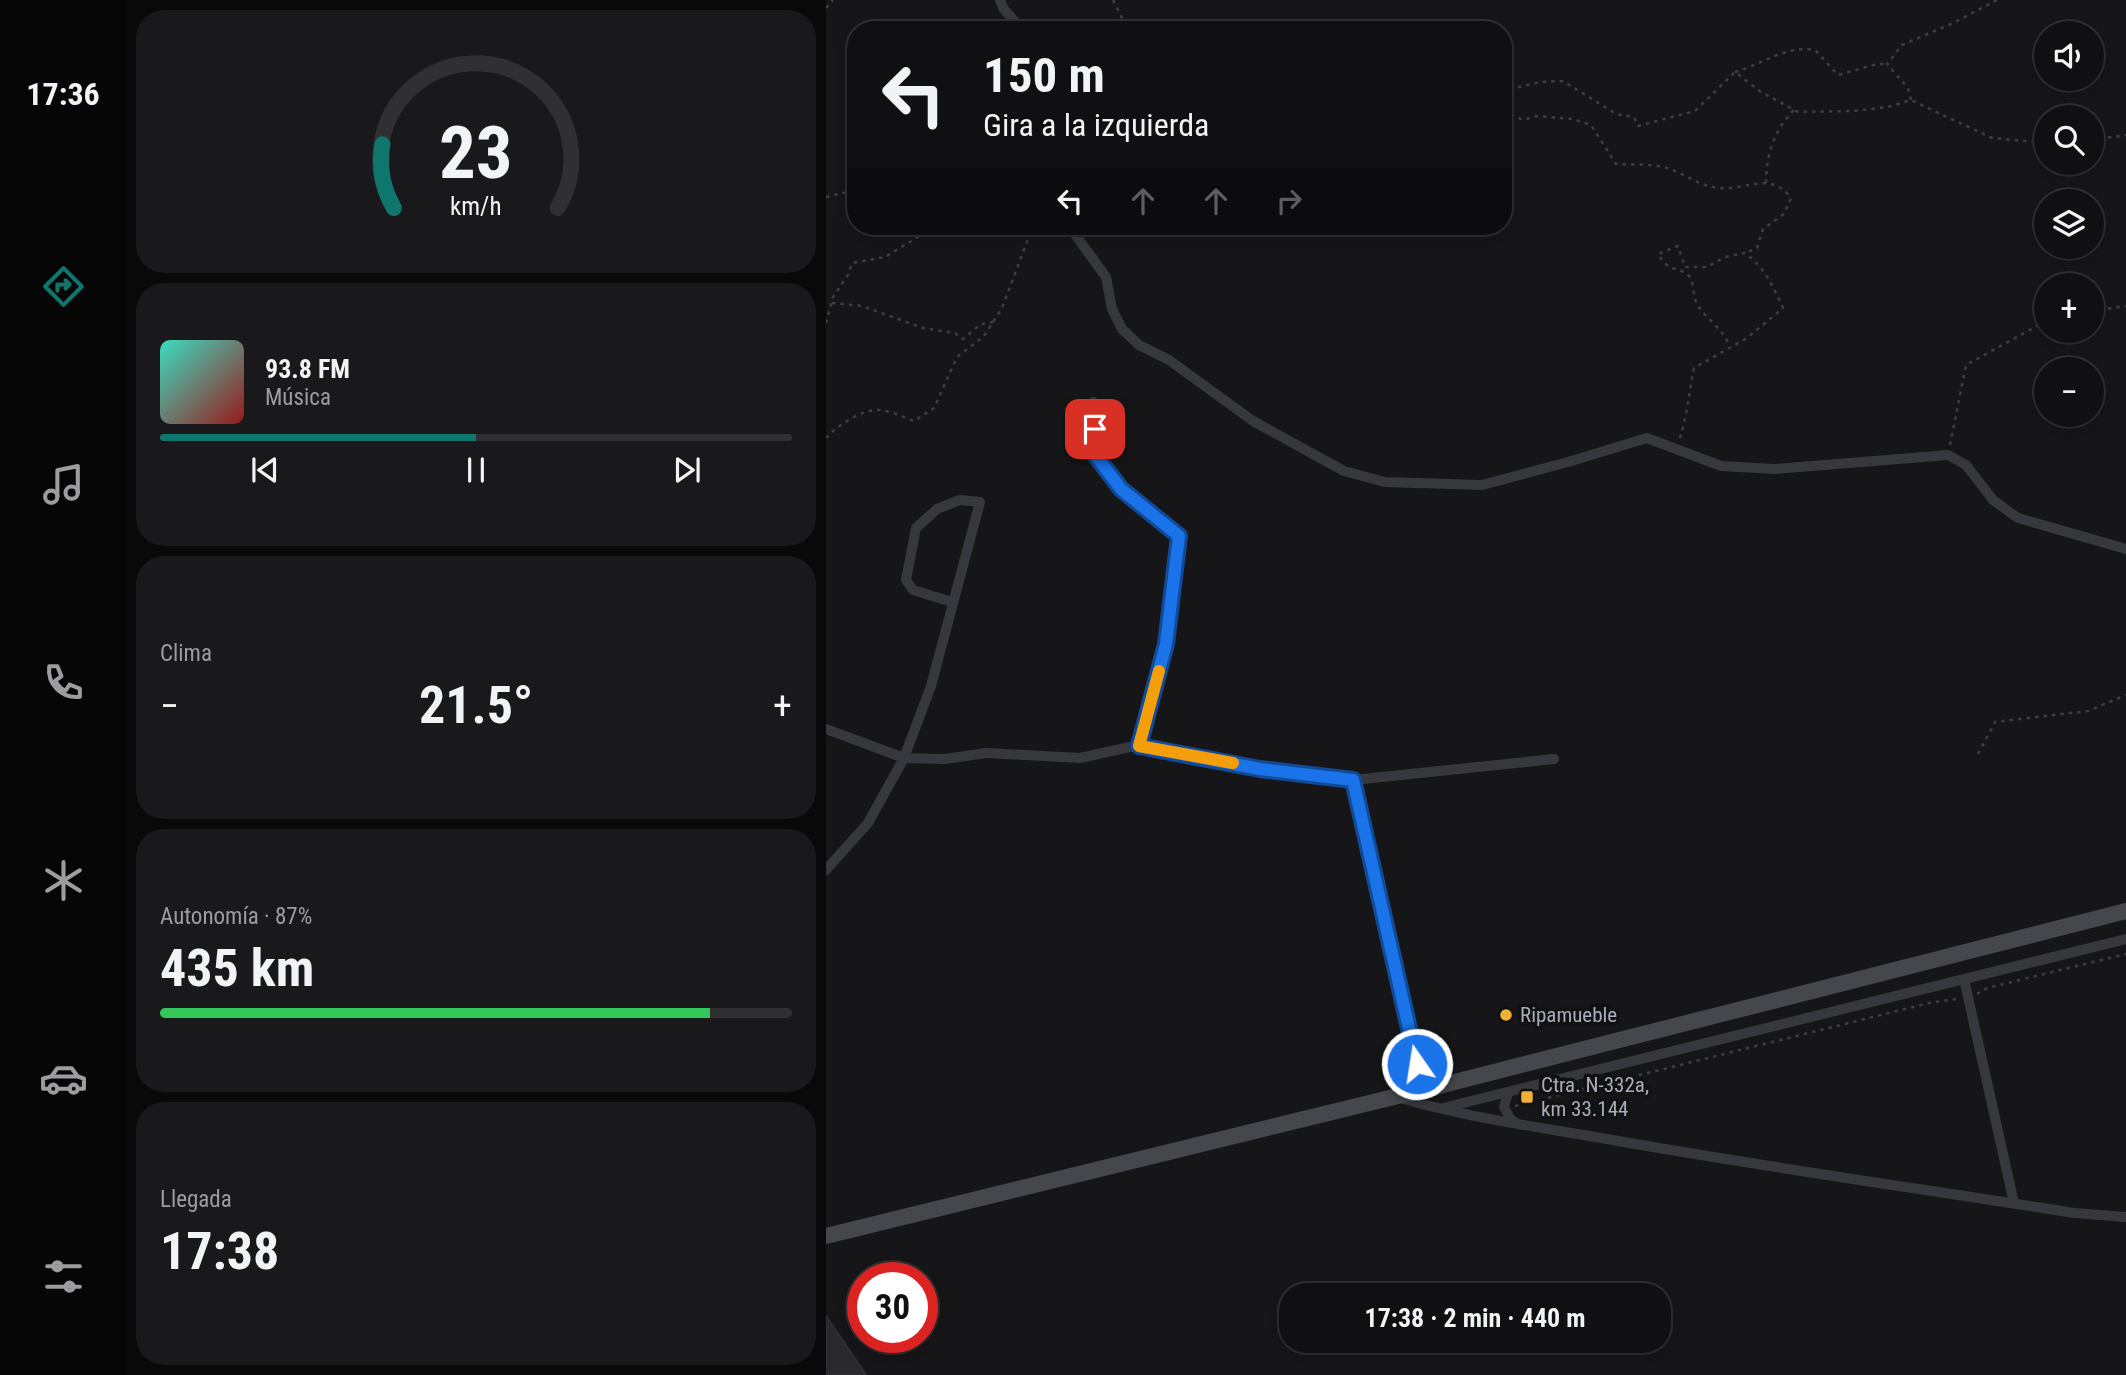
<!DOCTYPE html>
<html lang="es">
<meta charset="utf-8">
<style>
:root{--surface:#101012;--page:#19191b;--text:#f1f3f6;--muted:#9c9d9f;--line:#303032;--accent:#0f766e}
body{margin:0;font-family:"Roboto Condensed",sans-serif;background:var(--page);color:var(--text);height:100vh;display:flex;flex-direction:column;font-size:26px;white-space:nowrap}
*{box-sizing:border-box;margin:0}
p{font-size:23px;color:var(--muted)}
.icon{flex:none;width:38px;height:38px;fill:none;stroke:currentColor;stroke-width:2;stroke-linecap:round;stroke-linejoin:round}
.map{position:relative;flex:1;overflow:hidden}
.drawer{display:flex;flex-direction:column;gap:10px;padding:10px;background:#09090a;width:700px}
.drawer>*{flex:none}
.hud{position:absolute;left:21px;top:21px;width:665px;height:214px;border-radius:28px;box-shadow:0 4px 10px #0003,0 0 0 2px var(--line);background:#101012;color:var(--text);overflow:hidden}
.tools{position:absolute;left:1208px;top:21px;display:grid;gap:14px}
.tools a{display:grid;place-items:center;width:70px;height:70px;border-radius:50%;background:var(--surface);box-shadow:0 4px 10px #0003,0 0 0 2px var(--line);font-size:35px}
.speed{position:absolute;left:21px;top:1262px;display:flex;gap:14px;font-size:35px;font-weight:700;text-align:center}
.speed>*{display:grid;place-content:center;width:91px;height:91px;border-radius:50%;background:var(--surface);box-shadow:0 4px 10px #0003,0 0 0 2px var(--line);line-height:1}
.speed .limit{border:10px solid #d22;background:#fff;color:#111}
.pin{position:absolute;display:grid;place-items:center;width:60px;height:60px;color:#fff;margin:-30px;border-radius:14px;box-shadow:0 4px 10px #0006}
.me{position:absolute;width:77px;margin:-38px;rotate:347deg;stroke-linejoin:round;filter:drop-shadow(0 0 5px #0008)}
.turn{display:flex;align-items:center;gap:24px;height:147px;padding:0 21px;font-size:32px}
.turn .icon{width:91px;height:91px;stroke-width:2.5}
.turn b{display:block;font-size:49px;line-height:60px}
.lanes{display:flex;align-items:center;height:66px;padding:0 21px;background:#0003;justify-content:center;gap:35px;direction:ltr}
.lanes .off{opacity:.35}
.big{font-size:52px;font-weight:700;line-height:1.1}
.drawer .widget{flex:1;display:flex;flex-direction:column;justify-content:center;gap:10px;min-width:0;padding:0 24px;border-radius:28px;background:var(--page)}
.drawer .dial{align-items:center;gap:0}
.dial svg{height:182px;overflow:visible;fill:none;stroke:var(--line);stroke-width:7;stroke-linecap:round;text-anchor:middle}
.dial text{fill:var(--text);stroke:none}
.song{display:flex;align-items:center;gap:21px}
.cover{width:84px;height:84px;border-radius:10px;background:linear-gradient(135deg,hsl(170 70% 55%),hsl(0 70% 35%))}
.played{height:7px;border-radius:4px;background:linear-gradient(90deg,var(--accent) 50%,var(--line) 50%)}
.keys{display:flex;justify-content:space-around;direction:ltr}
.heat{display:flex;justify-content:space-between;align-items:center;font-size:38px;direction:ltr}
.charge{height:10px;border-radius:5px;background:linear-gradient(90deg,#34c759 87%,var(--line) 0)}
.trip{position:absolute;left:453px;top:1283px;width:392px;height:70px;border-radius:28px;background:var(--surface);box-shadow:0 4px 10px #0003,0 0 0 2px var(--line);font-weight:700;line-height:70px;text-align:center}
main{display:flex;flex:1;min-height:0}
.menu{display:flex;flex-direction:column;width:126px;justify-content:space-around;align-items:center;background:#060607;color:var(--muted)}
.menu .icon{width:49px;height:49px}
.menu .selected{color:var(--accent)}
.menu b{font-size:32px;color:var(--text)}
.map>svg:first-child{display:block}
.building{fill:#29292c;stroke:#303034;stroke-width:2}
.lines{fill:none;stroke-linecap:round;stroke-linejoin:round}
.path{stroke:#3d3f44;stroke-width:2.5;stroke-dasharray:3.5 5;stroke-linecap:butt}
.minor{stroke:#37383d;stroke-width:10}
.secondary{stroke:#45474d;stroke-width:16}
.route-casing{stroke:#114b97;stroke-width:18}
.route{stroke:#1a73e8;stroke-width:12}
.slow{stroke:#f59e0b;stroke-width:12}
.poi-dot{fill:#f2b134;stroke:#111113;stroke-width:2.5}
.labels{text-anchor:middle;dominant-baseline:central;stroke-width:7;stroke-linejoin:round;paint-order:stroke}
.poi-label{font-size:21px;fill:#a8adb8;stroke:#111113;text-anchor:start}
</style>
<main>
<nav class="menu">
<b>17:36</b>
<svg class="icon selected" aria-label="directions" viewBox="0 0 24 24"><path d="M12 3l9 9-9 9-9-9zM9 14v-3h6M13 9l2 2-2 2"/></svg>
<svg class="icon" aria-label="music" viewBox="0 0 24 24"><path d="M9 18V5l10-2v13"/><circle cx="6" cy="18" r="3"/><circle cx="16" cy="16" r="3"/></svg>
<svg class="icon" aria-label="phone" viewBox="0 0 24 24"><path d="M5 4h4l2 5-3 2q2 4 5 5l2-3 5 2v4C11 20 4 13 5 4z"/></svg>
<svg class="icon" aria-label="climate" viewBox="0 0 24 24"><path d="M12 3v18M4 7l16 10M4 17L20 7"/></svg>
<svg class="icon" aria-label="car" viewBox="0 0 24 24"><path d="M5 17H2v-5l4-1 3-4h7l3 4 3 1v5h-3M9 17h6M6 11h13"/><circle cx="7" cy="17" r="2"/><circle cx="17" cy="17" r="2"/></svg>
<svg class="icon" aria-label="filters" viewBox="0 0 24 24"><path d="M4 7h16M4 17h16"/><circle cx="9" cy="7" r="2"/><circle cx="15" cy="17" r="2"/></svg>
</nav>
<section class="drawer">
<div class="widget dial"><svg viewBox="0 0 100 80">
<path d="M14 69A42 42 0 1 1 86 69"/>
<path d="M14 69A42 42 0 0 1 9 41" stroke="#0f766e"/>
<text x="50" y="56" font-size="32" font-weight="700">23</text>
<text x="50" y="72" font-size="11">km/h</text>
</svg></div>
<div class="widget">
<div class="song"><i class="cover"></i><div><b>93.8 FM</b><p>Música</p></div></div>
<div class="played"></div>
<div class="keys"><svg class="icon" aria-label="previous" viewBox="0 0 24 24"><path d="M18 5L8 12l10 7zM5 5v14"/></svg><svg class="icon" aria-label="pause" viewBox="0 0 24 24"><path d="M8 5v14M16 5v14"/></svg><svg class="icon" aria-label="next" viewBox="0 0 24 24"><path d="M6 5l10 7-10 7zM19 5v14"/></svg></div>
</div>
<div class="widget"><p>Clima</p>
<div class="heat"><a>−</a><b class="big">21.5°</b><a>+</a></div>
</div>
<div class="widget"><p>Autonomía · 87%</p><b class="big">435 km</b><div class="charge"></div></div>
<div class="widget"><p>Llegada</p><b class="big">17:38</b></div>
</section>
<div class="map">
<svg width="1300" height="1375" viewBox="0 0 1300 1375">
<rect width="100%" height="100%" fill="#161618"/>
<path class="building" d="M0,1316L40,1375H0Z"/>
<g class="lines">
<path class="path" d="M287,0L297,20L296,30
M0,8L7,0
M909,72C937,64 960,45 989,50L1012,75L1051,64H1061
M677,95L685,89L714,82L737,81L790,114L808,117L812,126L869,111L909,72L935,92L972,112L1027,111L1062,107L1085,100L1166,138L1220,143
M1085,100L1082,88L1061,64L1076,45L1125,24L1171,0
M677,111L697,120L710,116L747,119L765,125L790,164C807,165 828,163 844,169C861,175 875,187 894,188C921,190 945,171 965,198L958,214L937,229L931,248L919,253
M1265,140L1300,135
M940,183C940,155 948,130 968,110
M0,197L30,190
M6,303L36,306L97,328L129,333L137,339L155,324L168,322
M1265,311L1300,306
M0,323L7,297L22,275L26,263L59,257L110,226
M0,438C11,426 32,412 49,410C61,409 77,417 88,421L108,408L131,357L158,336L176,308L205,231L209,226
M854,438C861,416 863,392 868,368L921,338L957,308C947,286 939,268 919,253L899,257L881,267H859L852,246L832,254C844,274 850,265 862,275C869,281 866,297 872,306C882,321 899,330 904,348
M1124,445L1140,365L1220,321
M1152,754L1169,722L1262,711L1300,695
M1151,994L1161,988L1300,954
M689,1106L1103,1003L1131,999"/>
<path class="minor" d="M174,0L177,8L196,30
M243,226L280,277L286,309L296,329L313,345L343,360L427,421L518,471L559,482L656,485L742,462L821,438L895,466L949,469L1122,455L1140,465L1167,500L1192,518L1300,549
M267,402L270,456L295,489L353,536L340,644L313,745
M0,729L78,758L105,686L154,502L134,500L111,509L90,528L80,580L87,590L126,602
M527,780L728,759
M0,870L42,823L78,758L119,759L160,753L254,758L313,745L434,769L527,780L596,1090
M1138,979L1188,1203
M682,1093L678,1107L685,1120L689,1122
M571,1097C638,1117 706,1126 775,1138C932,1166 1090,1188 1248,1213L1300,1217
M617,1108L1300,939"/>
<path class="secondary" d="M0,1236L617,1085L1300,911"/>
</g>
<g class="lines">
<g class="route-casing">
<path id="route" d="M269,429L270,456L295,489L353,536L340,644L313,746L434,769L527,780L591,1064"/>
</g>
<use href="#route" class="route"/>
<path class="slow" d="M333,671L313,746L407,763"/>
</g>
<g class="poi-dot">
<circle cx="680" cy="1015" r="7"/>
<rect x="694" y="1090" width="14" height="14" rx="3.5"/>
</g>
<g class="labels">
<g class="poi-label">
<text x="694" y="1015">Ripamueble</text>
<text x="715" y="1085">Ctra. N-332a,<tspan x="715" dy="24">km 33.144</tspan></text>
</g>
</g>
</svg>
<div class="tools">
<a><svg class="icon" aria-label="sound" viewBox="0 0 24 24"><path d="M4 9h4l5-4v14l-5-4H4zM17 9q2 3 0 6"/></svg></a>
<a><svg class="icon" aria-label="search" viewBox="0 0 24 24"><circle cx="10" cy="10" r="6"/><path d="M15 15l6 6"/></svg></a>
<a><svg class="icon" aria-label="layers" viewBox="0 0 24 24"><path d="M12 4l9 5-9 5-9-5zM3 14l9 5 9-5"/></svg></a>
<a>+</a>
<a>−</a>
</div>
<div class="speed"><div class="limit">30</div></div>
<div class="pin" style="left:269px;top:429px;background:#d93025"><svg class="icon" aria-label="arrive" viewBox="0 0 24 24"><path d="M6 21V4h12l-3 4 3 4H6"/></svg></div>
<svg class="me" style="left:591px;top:1064px" viewBox="-20 -20 40 40"><circle r="17" fill="#1a73e8" stroke="#fff" stroke-width="3"/><path d="M0-11L8 9 0 5-8 9z" fill="#fff"/></svg>
<div class="trip">17:38 · 2 min · 440 m</div>
<div class="hud">
<div class="turn"><svg class="icon" aria-label="left" viewBox="0 0 24 24"><path d="M17 20v-9H6M10 6l-5 5 5 5"/></svg><div><b>150 m</b>Gira a la izquierda</div></div>
<div class="lanes"><svg class="icon" aria-label="left" viewBox="0 0 24 24"><path d="M17 20v-9H6M10 6l-5 5 5 5"/></svg><svg class="icon off" aria-label="ahead" viewBox="0 0 24 24"><path d="M12 20V5M6 11l6-6 6 6"/></svg><svg class="icon off" aria-label="ahead" viewBox="0 0 24 24"><path d="M12 20V5M6 11l6-6 6 6"/></svg><svg class="icon off" aria-label="right" viewBox="0 0 24 24"><path d="M7 20v-9h11M14 6l5 5-5 5"/></svg></div>
</div>
</div>
</main>
